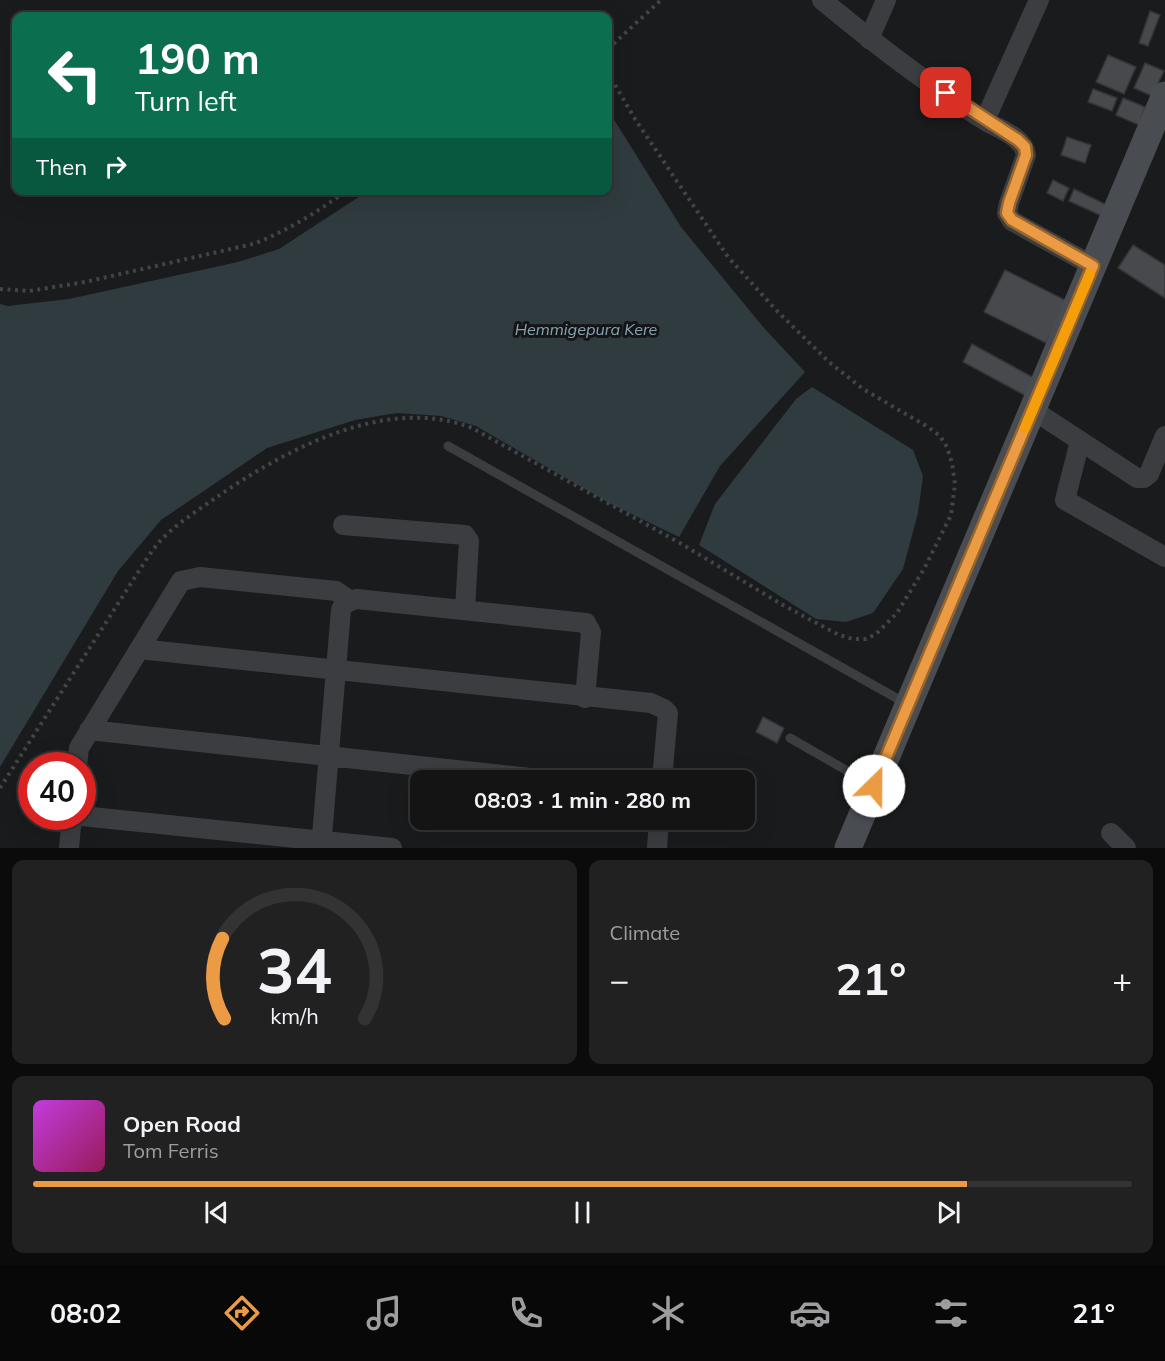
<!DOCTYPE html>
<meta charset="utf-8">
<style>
:root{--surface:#141415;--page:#212122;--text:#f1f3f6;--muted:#9d9ea0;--line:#333334;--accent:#ea9b44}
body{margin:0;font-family:Mulish,sans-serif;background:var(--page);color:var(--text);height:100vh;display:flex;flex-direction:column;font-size:22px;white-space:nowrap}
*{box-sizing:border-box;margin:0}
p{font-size:20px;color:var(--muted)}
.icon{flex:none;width:33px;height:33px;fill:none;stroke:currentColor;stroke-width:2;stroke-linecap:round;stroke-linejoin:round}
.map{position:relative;height:848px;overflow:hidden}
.side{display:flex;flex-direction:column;gap:12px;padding:12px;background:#0b0b0c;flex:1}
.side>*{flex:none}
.top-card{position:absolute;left:12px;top:12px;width:600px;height:183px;border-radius:12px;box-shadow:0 6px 24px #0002,0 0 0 2px var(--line);background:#0b6e4f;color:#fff;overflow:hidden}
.speed{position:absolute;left:18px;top:752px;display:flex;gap:12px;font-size:30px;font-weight:700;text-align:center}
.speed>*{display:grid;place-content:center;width:78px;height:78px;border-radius:50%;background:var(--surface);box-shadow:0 6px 24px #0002,0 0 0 2px var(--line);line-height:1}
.speed .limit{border:9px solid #d22;background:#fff;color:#111}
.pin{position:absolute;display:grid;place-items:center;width:51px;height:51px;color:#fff;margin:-26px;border-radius:12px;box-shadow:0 3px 9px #0006}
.me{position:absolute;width:66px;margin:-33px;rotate:23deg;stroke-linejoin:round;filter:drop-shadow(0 0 4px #0008)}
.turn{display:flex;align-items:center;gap:21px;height:126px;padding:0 24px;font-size:27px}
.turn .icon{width:78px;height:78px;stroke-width:2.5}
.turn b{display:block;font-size:42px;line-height:51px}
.then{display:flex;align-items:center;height:57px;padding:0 24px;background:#0003;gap:12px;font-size:22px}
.big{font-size:45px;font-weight:700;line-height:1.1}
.side .card{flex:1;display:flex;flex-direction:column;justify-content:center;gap:9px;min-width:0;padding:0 21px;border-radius:12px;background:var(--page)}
.side .dial{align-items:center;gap:0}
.dial svg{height:156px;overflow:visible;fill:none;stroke:var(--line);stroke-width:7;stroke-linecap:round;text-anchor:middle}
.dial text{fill:var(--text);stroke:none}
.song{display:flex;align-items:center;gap:18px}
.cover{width:72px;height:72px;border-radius:9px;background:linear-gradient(135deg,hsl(290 70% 55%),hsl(330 70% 35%))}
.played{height:6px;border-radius:3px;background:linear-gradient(90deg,var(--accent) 85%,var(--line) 85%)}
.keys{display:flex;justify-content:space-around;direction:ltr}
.heat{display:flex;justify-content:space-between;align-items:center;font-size:33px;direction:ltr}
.side .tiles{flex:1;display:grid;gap:12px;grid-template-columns:1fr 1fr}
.card:last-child{grid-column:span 2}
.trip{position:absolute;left:410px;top:770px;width:345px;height:60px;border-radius:12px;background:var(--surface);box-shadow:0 6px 24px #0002,0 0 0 2px var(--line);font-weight:700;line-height:60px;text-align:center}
.dock{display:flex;height:96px;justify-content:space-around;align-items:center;background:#080808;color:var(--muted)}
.dock .icon{width:42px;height:42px}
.dock .current{color:var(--accent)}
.dock b{font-size:27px;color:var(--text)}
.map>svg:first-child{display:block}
.water{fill:#303b40}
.building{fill:#47494c;stroke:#343538;stroke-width:1.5}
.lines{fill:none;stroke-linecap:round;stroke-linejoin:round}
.path{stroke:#414448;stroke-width:4;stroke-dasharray:3 4.5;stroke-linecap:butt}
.lane{stroke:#3b3d41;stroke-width:9}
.street{stroke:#3b3d41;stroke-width:20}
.secondary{stroke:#494c51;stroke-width:27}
.route-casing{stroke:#98652c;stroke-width:15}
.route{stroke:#ea9b44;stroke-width:10}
.slow{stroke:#f59e0b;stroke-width:10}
.labels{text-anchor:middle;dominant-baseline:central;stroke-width:6;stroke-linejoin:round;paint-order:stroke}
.water-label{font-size:16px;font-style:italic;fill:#87a5b4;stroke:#151517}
</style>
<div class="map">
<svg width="1165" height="848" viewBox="0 0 1165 848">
<rect width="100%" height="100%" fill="#1a1b1c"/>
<path class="water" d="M608,110L681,227L764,328L805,372L720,466L679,537L609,503L476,426L441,416L397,413L355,420L267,448L161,520L118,571L0,767V304L8,306L69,299L238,262L279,249L368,191L608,190Z
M812,387L913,450L923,476L918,513L903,569L873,613L846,622L816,619L699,545L715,504L796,399Z"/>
<path class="building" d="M1150,11L1160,15L1148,46L1139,43Z
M1108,55L1136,67L1124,94L1096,82Z
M1145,63L1164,71L1152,96L1134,88Z
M1093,89L1117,98L1112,111L1088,102Z
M1123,98L1145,107L1139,125L1116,115Z
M1067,137L1091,145L1085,163L1061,155Z
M1053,180L1069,188L1063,201L1047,193Z
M1074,189L1107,205L1102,216L1069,201Z
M1133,245L1165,265V298L1118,268Z
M1005,270L1067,301L1046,343L984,312Z
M972,344L1036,379L1026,396L963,362Z
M763,717L784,728L777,743L756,732Z"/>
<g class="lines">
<path class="path" d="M608,49L661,0
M0,289L29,291L85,282L253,244C288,231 318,211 348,190
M0,788L144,563C150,554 156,545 163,538C179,522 197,511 214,499C283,451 386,394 472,428L680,543L781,604L839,635L853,639H866L876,634L897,613L924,569L951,515L955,484L952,463L947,447L940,436L928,427L863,389L829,362L777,311L728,257L635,119L608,73"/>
<path class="lane" d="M448,446L907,704
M790,738L872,785"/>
<path class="street" d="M822,0C875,44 931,87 989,123C1002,130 1024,138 1026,155L1009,203L1007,213L1012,221L1093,266
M869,39L886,0
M985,120L1039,0
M1033,410L1137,478H1144L1149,474L1165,436
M1080,441L1065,500L1165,557
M343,525L465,535L469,541L465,609
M139,649L651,703L664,709L668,713L662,780
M89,730L549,780
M77,765L79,748L181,581L200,577L336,591L349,600
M82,816L392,848
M1111,833L1126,848
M69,848L72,816
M321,848L341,610C344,603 349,601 357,599L586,623L591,632L585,698
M657,848L659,819"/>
<path class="secondary" d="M848,848L1165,95"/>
</g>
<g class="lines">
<g class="route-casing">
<path id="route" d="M874,786L1093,266L1012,220L1007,213L1009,203L1026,155L1025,147L1018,140L946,93"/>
</g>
<use href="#route" class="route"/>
<path class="slow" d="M1025,428L1090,274"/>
</g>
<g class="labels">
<g class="water-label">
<text x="586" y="329">Hemmigepura Kere</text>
</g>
</g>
</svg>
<div class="speed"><div class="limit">40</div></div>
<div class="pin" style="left:946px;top:93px;background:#d93025"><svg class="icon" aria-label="arrive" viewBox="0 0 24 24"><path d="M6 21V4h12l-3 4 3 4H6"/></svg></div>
<svg class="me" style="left:874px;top:786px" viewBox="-20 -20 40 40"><circle r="19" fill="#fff"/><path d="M0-13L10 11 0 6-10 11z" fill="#ea9b44"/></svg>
<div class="trip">08:03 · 1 min · 280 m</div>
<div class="top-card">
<div class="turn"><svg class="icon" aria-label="left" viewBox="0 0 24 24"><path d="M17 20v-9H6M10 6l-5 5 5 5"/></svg><div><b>190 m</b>Turn left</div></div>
<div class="then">Then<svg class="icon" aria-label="right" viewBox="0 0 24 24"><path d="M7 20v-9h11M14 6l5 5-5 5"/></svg></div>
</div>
</div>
<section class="side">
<div class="tiles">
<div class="card dial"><svg viewBox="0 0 100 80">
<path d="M14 69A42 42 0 1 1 86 69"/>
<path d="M14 69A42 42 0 0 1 13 28" stroke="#ea9b44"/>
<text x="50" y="56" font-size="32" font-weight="700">34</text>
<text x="50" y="72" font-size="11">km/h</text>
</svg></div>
<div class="card"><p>Climate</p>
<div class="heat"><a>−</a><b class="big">21°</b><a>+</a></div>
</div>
<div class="card">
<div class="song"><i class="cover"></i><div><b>Open Road</b><p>Tom Ferris</p></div></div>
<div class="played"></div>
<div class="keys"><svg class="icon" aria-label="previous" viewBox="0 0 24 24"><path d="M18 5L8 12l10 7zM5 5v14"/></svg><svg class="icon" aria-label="pause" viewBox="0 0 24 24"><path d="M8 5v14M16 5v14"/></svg><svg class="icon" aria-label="next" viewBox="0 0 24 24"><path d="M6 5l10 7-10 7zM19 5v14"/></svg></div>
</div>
</div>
</section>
<nav class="dock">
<b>08:02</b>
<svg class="icon current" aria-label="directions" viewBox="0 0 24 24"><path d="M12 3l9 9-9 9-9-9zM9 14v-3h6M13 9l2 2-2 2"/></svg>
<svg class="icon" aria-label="music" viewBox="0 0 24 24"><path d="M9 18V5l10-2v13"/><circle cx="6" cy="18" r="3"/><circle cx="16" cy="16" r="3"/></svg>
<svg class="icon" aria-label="phone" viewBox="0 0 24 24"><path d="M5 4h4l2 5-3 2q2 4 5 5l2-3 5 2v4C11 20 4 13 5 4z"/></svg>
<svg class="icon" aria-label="climate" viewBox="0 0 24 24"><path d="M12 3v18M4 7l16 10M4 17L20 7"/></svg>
<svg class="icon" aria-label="car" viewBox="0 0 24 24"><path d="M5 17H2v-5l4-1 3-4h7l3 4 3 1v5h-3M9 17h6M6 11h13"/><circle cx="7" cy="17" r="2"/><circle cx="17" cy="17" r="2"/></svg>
<svg class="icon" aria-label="filters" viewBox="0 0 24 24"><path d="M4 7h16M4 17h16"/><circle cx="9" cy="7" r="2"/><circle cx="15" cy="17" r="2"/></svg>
<b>21°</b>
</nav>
